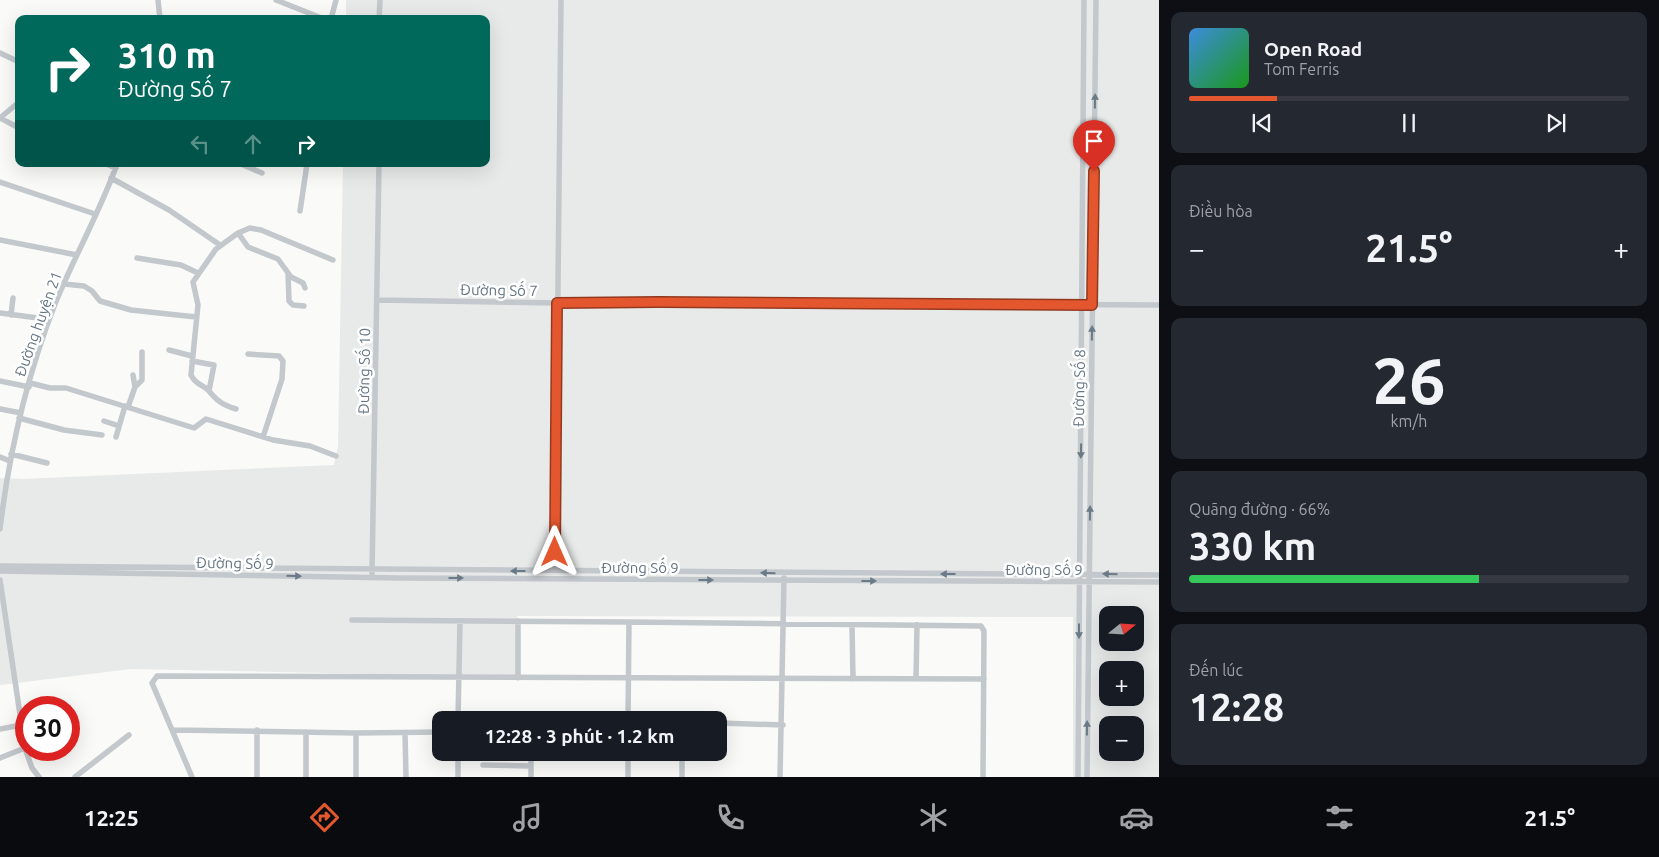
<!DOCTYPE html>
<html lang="vi">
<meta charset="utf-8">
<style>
:root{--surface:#171b24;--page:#242831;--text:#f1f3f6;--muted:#9ea1a6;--line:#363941;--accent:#e4572e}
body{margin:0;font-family:Ubuntu,sans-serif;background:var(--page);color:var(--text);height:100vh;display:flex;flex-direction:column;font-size:19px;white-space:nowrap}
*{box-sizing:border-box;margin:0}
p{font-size:16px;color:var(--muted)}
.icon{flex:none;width:28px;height:28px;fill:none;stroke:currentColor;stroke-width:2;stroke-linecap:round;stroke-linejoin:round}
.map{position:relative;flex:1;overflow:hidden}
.side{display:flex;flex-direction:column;gap:12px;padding:12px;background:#0d0f14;width:500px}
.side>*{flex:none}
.top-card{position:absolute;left:15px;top:15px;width:475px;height:152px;border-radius:10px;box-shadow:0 5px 20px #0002;background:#00695c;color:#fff;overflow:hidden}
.needle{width:32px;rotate:72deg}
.controls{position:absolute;left:1099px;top:606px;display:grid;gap:10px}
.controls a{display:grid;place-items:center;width:45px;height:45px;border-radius:10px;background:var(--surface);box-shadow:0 5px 20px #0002;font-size:25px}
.speed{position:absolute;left:15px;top:696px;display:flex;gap:10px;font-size:25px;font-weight:700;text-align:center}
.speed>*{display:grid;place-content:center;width:65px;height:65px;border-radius:50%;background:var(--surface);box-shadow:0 5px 20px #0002;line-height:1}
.speed .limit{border:8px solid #d22;background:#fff;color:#111}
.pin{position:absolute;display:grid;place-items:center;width:42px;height:42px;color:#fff;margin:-51px -21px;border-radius:50% 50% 50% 0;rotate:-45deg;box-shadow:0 0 5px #0007}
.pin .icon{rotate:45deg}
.me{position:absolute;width:55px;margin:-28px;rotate:0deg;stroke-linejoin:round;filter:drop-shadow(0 0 4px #0008)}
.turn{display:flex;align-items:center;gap:18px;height:105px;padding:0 20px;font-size:22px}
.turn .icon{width:65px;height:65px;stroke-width:2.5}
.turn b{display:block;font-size:35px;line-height:42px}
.lanes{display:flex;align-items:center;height:48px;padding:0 20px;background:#0003;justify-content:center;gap:25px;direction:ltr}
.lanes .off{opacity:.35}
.big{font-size:38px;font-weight:700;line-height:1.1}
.side .tile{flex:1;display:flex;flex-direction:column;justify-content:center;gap:8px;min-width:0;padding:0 18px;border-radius:10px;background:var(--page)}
.side .dial{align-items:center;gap:0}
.dial b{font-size:65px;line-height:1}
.song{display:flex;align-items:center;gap:15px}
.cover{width:60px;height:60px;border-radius:8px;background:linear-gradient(135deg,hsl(210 70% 55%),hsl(120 70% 35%))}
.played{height:5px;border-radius:2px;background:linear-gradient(90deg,var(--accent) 20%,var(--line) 20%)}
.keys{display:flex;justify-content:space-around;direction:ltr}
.heat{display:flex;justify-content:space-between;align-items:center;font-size:28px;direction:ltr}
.charge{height:8px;border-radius:4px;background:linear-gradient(90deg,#34c759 66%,var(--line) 0)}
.trip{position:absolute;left:432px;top:711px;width:295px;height:50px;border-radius:10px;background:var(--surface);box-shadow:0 5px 20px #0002;font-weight:700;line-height:50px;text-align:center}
.tab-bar{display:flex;height:80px;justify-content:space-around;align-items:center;background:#090b0e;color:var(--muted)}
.tab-bar .icon{width:35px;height:35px}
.tab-bar .on{color:var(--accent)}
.tab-bar b{font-size:22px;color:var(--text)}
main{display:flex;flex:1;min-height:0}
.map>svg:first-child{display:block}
.built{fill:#e8e9e9;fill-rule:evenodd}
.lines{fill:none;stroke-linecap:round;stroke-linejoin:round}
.minor{stroke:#c3c8cc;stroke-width:5.5}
.oneway{fill:#6a7a87}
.route-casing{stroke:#94391e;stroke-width:12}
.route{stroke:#e4572e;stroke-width:9}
.labels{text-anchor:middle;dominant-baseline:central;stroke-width:5;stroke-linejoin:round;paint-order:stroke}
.street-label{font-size:15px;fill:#657683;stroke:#fff}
</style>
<main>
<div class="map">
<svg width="1159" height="777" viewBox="0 0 1159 777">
<rect width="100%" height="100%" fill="#fafaf8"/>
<path class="built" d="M346,0H1159V777H1073V617L517,616L516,677L131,669L0,685V478L23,479L334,465L338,446L343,164H486V19H346ZM1108,615H1135V642H1108ZM1108,670H1135V698H1108ZM1108,725H1135V752H1108Z"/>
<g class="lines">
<path class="minor" d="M158,0L160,19
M276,0L324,19
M68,18L70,19
M331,19L336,0
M379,19L380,0
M0,53L19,62
M0,118L19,102
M0,118L19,128
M106,164L116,168
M241,164L262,173
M111,178L169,210L220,245
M0,182L95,214
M300,211L307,164
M238,233L250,228L261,230L333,260
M0,240L77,255
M137,258L181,265L198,273
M288,273L289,301L293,305L304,306
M64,284L84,286L92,291L100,301L131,310L196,317
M378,300L557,303L659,302L1159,305
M0,313L38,318
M11,315L13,298
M169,350L192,356
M248,354L279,356L283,361L282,379L263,437
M192,361L214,365L209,391
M0,381L29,387
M30,383L50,388H66L194,428L206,419L273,440L310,446L336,456
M135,387L142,380V352
M128,407L135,387L133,375
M0,409L21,413
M236,409C223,405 217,401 209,391C204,384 197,387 191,375L198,305L193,282L216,249L238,233L248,247L278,259L291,277L303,283L305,288
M19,418L64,430L102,435
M104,421L119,426
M116,437L125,406
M11,454L47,463
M0,457L10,461
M0,529C9,453 27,376 55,304C74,257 100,212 117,164
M0,566L1159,575
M0,571L399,578L1159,582
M555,571L561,0
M372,573L379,164
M0,580L25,748L32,768L39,777
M352,620L629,622
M518,621V678
M852,625L853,679
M916,679L917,625
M458,720L460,621
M628,720L629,622L981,626L984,631L983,777
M719,723L783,725
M0,729L21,725
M173,730L356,733L441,732
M257,730V777
M306,732V777
M356,733V777
M405,733L406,777
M682,752V777
M0,758L25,748
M483,765L531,766
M75,777L129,735
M192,777L152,683L157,676L984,679
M458,777V752
M531,777V752
M628,777V752
M780,777L784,578
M1078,777L1084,0
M1087,777L1096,0"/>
</g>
<defs><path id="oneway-solid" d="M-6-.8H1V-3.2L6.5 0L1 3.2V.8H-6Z" transform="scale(1.25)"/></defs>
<g class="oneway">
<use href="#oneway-solid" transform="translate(1095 101) rotate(-89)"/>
<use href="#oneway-solid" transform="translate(1092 333) rotate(-89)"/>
<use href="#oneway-solid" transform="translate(1081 451) rotate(91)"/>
<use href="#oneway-solid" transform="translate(1090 513) rotate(-89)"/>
<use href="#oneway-solid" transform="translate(518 571) rotate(-180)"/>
<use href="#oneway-solid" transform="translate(768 573) rotate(-179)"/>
<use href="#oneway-solid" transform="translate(948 574) rotate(-180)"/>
<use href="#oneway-solid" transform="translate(1110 574) rotate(-179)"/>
<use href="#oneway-solid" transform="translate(294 576) rotate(1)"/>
<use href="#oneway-solid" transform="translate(456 578)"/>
<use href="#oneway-solid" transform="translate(706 580)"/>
<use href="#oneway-solid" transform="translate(869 581)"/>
<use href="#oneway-solid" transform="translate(1079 631) rotate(90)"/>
<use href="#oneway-solid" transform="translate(1087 728) rotate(-89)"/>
</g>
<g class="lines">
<g class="route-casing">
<path id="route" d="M555,552L557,303L659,302L1092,305L1094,171"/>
</g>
<use href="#route" class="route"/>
</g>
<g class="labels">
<g class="street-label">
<text transform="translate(499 290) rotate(1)">Đường Số 7</text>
<text transform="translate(38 324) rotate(-70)">Đường huyện 21</text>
<text transform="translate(364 371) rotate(-89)">Đường Số 10</text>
<text transform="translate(1079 388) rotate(-89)">Đường Số 8</text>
<text transform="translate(235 563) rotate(1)">Đường Số 9</text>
<text x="640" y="567">Đường Số 9</text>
<text x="1044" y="569">Đường Số 9</text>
</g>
</g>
</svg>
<div class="controls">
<a><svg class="needle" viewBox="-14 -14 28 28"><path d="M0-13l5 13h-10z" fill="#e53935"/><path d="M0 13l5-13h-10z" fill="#9ea1a6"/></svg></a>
<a>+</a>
<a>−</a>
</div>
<div class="speed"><div class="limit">30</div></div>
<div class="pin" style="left:1094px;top:171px;background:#d93025"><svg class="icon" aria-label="arrive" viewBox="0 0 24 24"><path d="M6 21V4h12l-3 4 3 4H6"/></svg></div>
<svg class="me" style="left:555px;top:552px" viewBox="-20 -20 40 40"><path d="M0-17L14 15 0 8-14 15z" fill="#e4572e" stroke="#fff" stroke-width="4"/></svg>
<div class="trip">12:28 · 3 phút · 1.2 km</div>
<div class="top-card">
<div class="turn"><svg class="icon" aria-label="right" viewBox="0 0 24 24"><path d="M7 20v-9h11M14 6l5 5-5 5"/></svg><div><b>310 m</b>Đường Số 7</div></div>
<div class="lanes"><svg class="icon off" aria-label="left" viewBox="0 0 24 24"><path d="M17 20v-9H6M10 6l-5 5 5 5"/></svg><svg class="icon off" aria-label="ahead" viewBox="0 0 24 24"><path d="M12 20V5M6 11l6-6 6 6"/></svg><svg class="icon" aria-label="right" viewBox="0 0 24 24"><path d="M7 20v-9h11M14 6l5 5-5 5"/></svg></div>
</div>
</div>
<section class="side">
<div class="tile">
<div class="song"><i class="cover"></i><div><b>Open Road</b><p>Tom Ferris</p></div></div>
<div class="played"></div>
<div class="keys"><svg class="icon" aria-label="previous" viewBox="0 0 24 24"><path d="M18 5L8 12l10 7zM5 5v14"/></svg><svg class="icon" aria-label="pause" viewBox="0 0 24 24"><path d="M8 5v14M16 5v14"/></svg><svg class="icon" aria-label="next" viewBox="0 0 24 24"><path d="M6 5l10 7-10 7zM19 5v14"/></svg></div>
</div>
<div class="tile"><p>Điều hòa</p>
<div class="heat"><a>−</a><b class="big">21.5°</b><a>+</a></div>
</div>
<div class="tile dial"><b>26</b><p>km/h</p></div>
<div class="tile"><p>Quãng đường · 66%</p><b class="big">330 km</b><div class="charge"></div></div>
<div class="tile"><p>Đến lúc</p><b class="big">12:28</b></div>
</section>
</main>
<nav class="tab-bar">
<b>12:25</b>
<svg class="icon on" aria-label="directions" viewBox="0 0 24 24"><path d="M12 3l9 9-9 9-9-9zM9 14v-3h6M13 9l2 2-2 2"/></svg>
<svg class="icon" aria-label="music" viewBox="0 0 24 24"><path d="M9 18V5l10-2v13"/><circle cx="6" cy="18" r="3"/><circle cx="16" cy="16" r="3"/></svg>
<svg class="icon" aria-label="phone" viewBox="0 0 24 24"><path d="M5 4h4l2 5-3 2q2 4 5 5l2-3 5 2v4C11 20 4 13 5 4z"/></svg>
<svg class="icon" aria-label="climate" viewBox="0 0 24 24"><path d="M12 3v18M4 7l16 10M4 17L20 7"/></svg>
<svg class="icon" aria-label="car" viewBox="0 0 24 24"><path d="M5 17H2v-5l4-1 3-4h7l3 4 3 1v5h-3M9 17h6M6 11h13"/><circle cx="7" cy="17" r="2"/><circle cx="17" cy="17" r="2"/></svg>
<svg class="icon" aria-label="filters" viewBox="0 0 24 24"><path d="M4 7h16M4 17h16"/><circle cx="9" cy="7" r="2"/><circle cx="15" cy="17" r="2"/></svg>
<b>21.5°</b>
</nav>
